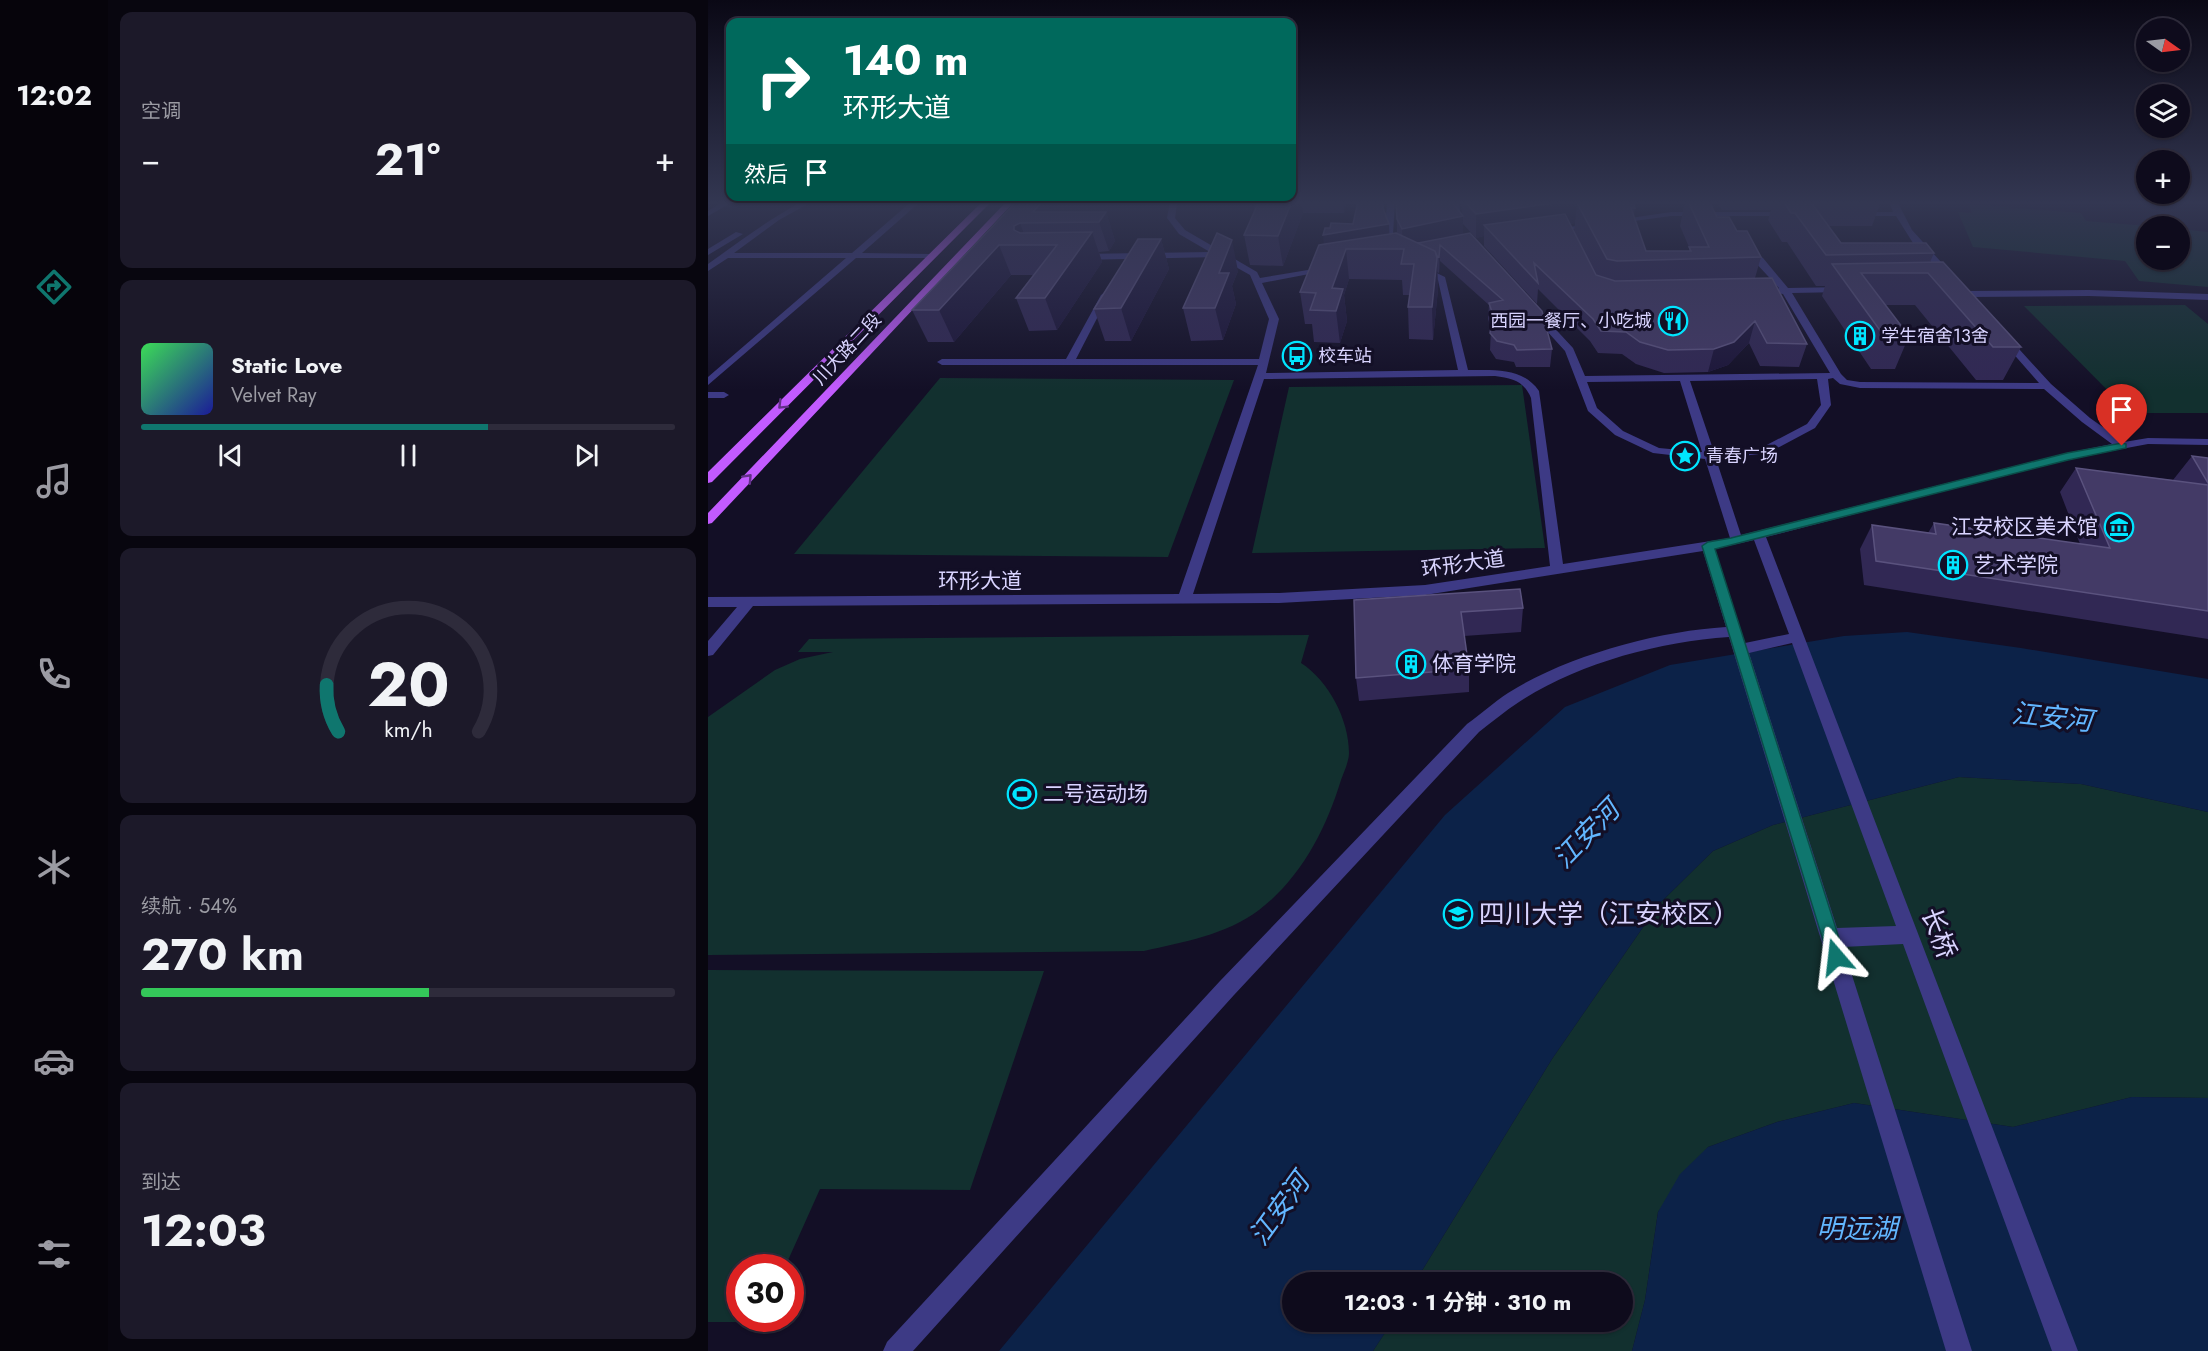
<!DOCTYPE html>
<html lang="zh">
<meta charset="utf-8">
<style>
:root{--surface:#0e0b1c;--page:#1c1929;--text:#f1f3f6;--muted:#9b9ba3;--line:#2e2b3b;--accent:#0f766e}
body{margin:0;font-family:Jost,"Noto Sans SC",sans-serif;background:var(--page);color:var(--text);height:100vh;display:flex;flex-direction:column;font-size:22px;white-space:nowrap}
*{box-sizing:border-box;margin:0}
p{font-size:20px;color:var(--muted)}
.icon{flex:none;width:33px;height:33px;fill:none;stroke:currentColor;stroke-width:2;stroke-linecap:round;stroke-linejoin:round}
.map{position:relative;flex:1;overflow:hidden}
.drawer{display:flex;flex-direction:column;gap:12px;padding:12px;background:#08060f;width:600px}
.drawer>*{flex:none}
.guide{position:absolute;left:18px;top:18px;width:570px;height:183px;border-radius:12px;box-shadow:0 2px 4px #0004,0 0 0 2px var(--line);background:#00695c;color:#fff;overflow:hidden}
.needle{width:39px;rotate:104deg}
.fabs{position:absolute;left:1428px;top:18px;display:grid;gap:12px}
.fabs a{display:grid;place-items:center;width:54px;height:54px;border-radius:50%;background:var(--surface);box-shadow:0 2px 4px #0004,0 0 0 2px var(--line);font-size:30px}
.speed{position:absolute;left:18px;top:1254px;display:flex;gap:12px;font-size:30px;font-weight:700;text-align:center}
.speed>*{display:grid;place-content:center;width:78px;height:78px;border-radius:50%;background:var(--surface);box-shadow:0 2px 4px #0004,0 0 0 2px var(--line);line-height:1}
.speed .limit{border:9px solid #d22;background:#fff;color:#111}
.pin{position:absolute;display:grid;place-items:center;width:51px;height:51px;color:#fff;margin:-62px -26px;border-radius:50% 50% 50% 0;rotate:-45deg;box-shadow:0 0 6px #0007}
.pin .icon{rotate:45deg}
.me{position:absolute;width:66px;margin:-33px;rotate:343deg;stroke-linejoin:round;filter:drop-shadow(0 0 4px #0008)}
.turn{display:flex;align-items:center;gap:21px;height:126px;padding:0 18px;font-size:27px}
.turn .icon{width:78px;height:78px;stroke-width:2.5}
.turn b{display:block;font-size:42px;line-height:51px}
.then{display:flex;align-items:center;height:57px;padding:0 18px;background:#0003;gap:12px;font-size:22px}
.big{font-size:45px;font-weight:700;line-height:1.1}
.drawer .widget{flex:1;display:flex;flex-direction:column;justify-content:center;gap:9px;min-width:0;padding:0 21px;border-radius:12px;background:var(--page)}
.drawer .dial{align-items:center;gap:0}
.dial svg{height:156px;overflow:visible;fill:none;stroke:var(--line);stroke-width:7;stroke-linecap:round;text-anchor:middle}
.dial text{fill:var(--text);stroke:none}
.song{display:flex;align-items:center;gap:18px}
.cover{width:72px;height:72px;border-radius:9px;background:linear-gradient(135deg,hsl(130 70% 55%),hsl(240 70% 35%))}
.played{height:6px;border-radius:3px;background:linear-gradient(90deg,var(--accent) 65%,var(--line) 65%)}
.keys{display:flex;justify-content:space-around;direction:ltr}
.heat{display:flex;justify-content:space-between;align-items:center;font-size:33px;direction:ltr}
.charge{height:9px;border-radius:4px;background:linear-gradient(90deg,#34c759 54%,var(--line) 0)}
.trip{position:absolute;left:574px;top:1272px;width:351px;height:60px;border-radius:30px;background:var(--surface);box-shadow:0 2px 4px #0004,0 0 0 2px var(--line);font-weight:700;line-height:60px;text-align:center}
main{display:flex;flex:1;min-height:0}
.tabs{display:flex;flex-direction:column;width:108px;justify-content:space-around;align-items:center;background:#06040b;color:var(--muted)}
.tabs .icon{width:42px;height:42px}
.tabs .active{color:var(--accent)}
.tabs b{font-size:27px;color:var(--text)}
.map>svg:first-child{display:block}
.green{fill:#12302f}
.water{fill:#0c2248}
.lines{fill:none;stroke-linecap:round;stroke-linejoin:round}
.minor{fill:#3d3a85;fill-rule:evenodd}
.major{fill:#c25bff;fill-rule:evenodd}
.wall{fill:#312854;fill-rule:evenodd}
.shaded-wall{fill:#1d163a}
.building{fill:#433a66;stroke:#5a527e;stroke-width:1.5}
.oneway{stroke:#623188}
.route{fill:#0f766e;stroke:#0a4d48;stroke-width:1.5}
.labels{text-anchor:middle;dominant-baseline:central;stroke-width:6;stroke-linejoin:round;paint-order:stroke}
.far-poi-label{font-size:18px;fill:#d9d4ff;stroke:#130f26;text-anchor:start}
.far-street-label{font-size:18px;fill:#d9d4ff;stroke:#130f26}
.poi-label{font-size:21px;fill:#d9d4ff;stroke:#130f26;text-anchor:start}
.street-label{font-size:21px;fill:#d9d4ff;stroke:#130f26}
.near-poi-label{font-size:26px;fill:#d9d4ff;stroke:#130f26;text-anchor:start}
.near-street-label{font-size:26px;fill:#d9d4ff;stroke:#130f26}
.near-water-label{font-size:27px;font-style:italic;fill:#62b6ff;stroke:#130f26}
</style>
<main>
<nav class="tabs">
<b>12:02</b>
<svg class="icon active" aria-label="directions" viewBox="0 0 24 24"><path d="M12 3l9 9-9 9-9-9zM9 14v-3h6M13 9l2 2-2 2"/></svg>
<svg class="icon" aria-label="music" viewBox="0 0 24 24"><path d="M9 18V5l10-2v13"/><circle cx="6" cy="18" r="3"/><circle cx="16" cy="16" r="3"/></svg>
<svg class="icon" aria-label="phone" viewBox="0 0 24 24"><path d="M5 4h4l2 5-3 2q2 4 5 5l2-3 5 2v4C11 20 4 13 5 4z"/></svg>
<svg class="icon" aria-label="climate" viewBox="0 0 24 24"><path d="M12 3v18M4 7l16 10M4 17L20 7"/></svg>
<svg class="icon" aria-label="car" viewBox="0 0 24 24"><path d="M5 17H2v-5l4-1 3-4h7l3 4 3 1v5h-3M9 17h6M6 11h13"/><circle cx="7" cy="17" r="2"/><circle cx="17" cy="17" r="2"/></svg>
<svg class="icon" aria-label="filters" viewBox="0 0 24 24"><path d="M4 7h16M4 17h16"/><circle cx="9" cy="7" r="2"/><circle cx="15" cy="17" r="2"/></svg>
</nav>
<section class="drawer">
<div class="widget"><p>空调</p>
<div class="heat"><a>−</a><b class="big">21°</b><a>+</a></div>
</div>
<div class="widget">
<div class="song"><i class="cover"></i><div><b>Static Love</b><p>Velvet Ray</p></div></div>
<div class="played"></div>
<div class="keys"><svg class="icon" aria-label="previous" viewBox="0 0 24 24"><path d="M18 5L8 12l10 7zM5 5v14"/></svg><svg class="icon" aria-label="pause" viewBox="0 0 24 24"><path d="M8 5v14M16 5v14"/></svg><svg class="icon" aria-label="next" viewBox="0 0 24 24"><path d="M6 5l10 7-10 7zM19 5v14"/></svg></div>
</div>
<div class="widget dial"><svg viewBox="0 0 100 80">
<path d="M14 69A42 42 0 1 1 86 69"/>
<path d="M14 69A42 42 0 0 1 8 45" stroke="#0f766e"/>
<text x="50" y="56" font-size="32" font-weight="700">20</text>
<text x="50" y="72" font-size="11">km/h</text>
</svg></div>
<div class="widget"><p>续航 · 54%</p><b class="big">270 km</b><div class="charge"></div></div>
<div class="widget"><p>到达</p><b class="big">12:03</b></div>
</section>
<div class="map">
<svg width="1500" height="1351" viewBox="0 0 1500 1351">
<rect width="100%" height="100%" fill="#130f26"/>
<path class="green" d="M1261,204L1373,213L1378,221L1440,226L1438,260H1472V229L1500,232V287L1431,281L1417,261L1265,247L1250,212L1264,213Z
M1477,305L1500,324V413H1422L1316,306Z
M232,378L526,380L460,557L86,554Z
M814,385L837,548L544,553L581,387Z
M601,635L593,663C621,681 641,720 641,753C641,761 636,772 633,780C618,829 593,878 551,910C518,935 475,942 436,951L0,955V717L67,670L92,659L125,652H90L101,639Z
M1251,777L1373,784L1500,812V1098L1424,1097L1305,1127L1146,1103L1069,1122L1000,1147L950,1212L937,1300L924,1351H665L684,1322H915V1282H707L844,1059L951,904L1005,851L1065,825Z
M0,970L336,971L262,1190L112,1189L77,1267L32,1268V1318L55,1319L53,1322H0Z"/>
<path class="water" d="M1199,632L1313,648L1500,679V812L1373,784L1251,777L1065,825L1005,851L951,904L844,1059L707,1282H585V1322H684L665,1351H291L737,815L857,707L962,665L1136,636Z
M1424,1097L1500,1098V1351H924L937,1300L950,1212L972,1174L1000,1147L1069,1122L1146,1103L1305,1127Z"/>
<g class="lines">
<path class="minor" d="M16,201H26L0,216V211Z
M95,201H105L71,220L26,253H144L204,201H213L154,253L224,254L228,256L224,258H148L0,385V377L138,258H20L0,271V264C31,242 61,219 95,201Z
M462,201H507L469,204L467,218L477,230L549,272L552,278L618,267L622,270L554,283L571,319L558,373L750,370L730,280L709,269L716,267L737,277L760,370C786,370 814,367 831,391L855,564L1022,538L997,459L945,453L907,435L880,411L857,351L818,308L826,306L865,348L877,376L1122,373L1075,294L1069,293L1068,291L1071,288L1033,247L1037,245L1055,258L1080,288L1138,287L1139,289L1135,292L1084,293L1133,374L1139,380L1152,382L1331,383L1295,342V338H1301L1343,384L1382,418L1416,442L1440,438L1500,439V445L1440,444L1360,459L1058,537L1370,1351H1344L1195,944L1135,947L1264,1351H1238L1021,637C950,642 871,663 811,702C797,711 784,722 771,732L526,995L205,1351H175L179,1342L512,981L759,724C773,714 786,702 800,693C858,656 950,631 1018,627L995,551L717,595L571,603L45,606L5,655L0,656V641L29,607H0V597L471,594L550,365H234L229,362L234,359H358L393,295L397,292L401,295L368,359H551L561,319L542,275L510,257L372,260L368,257L372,254L502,252L471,234L459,218ZM787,376C804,378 816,381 823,398L842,566L717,585L571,593L485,594L556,379ZM1125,378L1132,384L1152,388L1336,389L1374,422L1404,444L1359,453L1033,535L1008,459L1060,453L1107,428L1123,405L1120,379ZM1109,379L1113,405L1099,424L1053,448L1006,452L982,381ZM972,381L994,452L951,448L915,431L889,408L879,382ZM1046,540L1081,634L1037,643L1007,549ZM1084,643L1188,926L1129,928L1041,653Z
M679,201H687L685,234L689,249L685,251L681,249L677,234Z
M743,201H751L754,230L747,228Z
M1181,201H1189L1204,230L1243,273V277H1237L1205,243L1188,216H1150L1146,214L1150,212H1185Z
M963,212H1081L1085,214L1081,216H963L845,232L841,230Z
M28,232L35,234L0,255V249Z
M1381,290L1500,294V300L1381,296L1258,297L1254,294L1258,291Z
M0,392H16L21,395L16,398H0Z"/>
<path class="major" d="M275,201H284L4,482L0,483V472Z
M299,201H307L4,523L0,524V513Z"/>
</g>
<path class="wall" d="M309,201H339L342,212H398L407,241L401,251L391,252L394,262L349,330L321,331L308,298L325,275H303L246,342H220L204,310Z
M545,201H639L636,213H595L575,266L542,265L536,235L547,211Z
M753,201H925L927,208L926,216L938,251H981V247L972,226L977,201H1001L1009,217L1029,231L1053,257L1047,278L1099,344L1091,367L1052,366L1041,343L1020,365L1000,372L956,373L928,364L914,354L890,353L882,341L830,289L829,304L776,246V236L768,238L755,224V221V234L844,349L842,367H808L806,362L788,359L782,350L783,328L780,319L781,305L732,261L731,273L729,272L730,289L725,340L701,339L700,307L702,295H695L694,280L641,279L636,295L639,321L632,343L606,342L604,324H597L592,292L616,244L622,228L645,224L676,213L681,234H689V219L743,202L754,215ZM867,223L866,232L884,269L861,224Z
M1009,201H1173L1164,226H1120L1133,243L1226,253L1222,262L1313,347L1295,380H1268L1207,305H1177L1201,336L1187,369H1163L1114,296L1117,286H1108L1079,242H1074L1060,220L1063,210H1014Z
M453,239L461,269L423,341H397L386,309Z
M530,271L524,286L528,304L515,340L483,341L475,308Z
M1484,456L1500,458V639L1156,585L1152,549L1164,525L1220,533L1226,523L1372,544L1352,492L1368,468L1465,480Z
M646,600L815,608L813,632L756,636L761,669V692L651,701L648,678Z"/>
<path class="shaded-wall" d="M335,201H339L346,222L325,212Z
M584,201H593L595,213L575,266L570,236Z
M635,201H639L636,213Z
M675,201H676V225L681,224L682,249H638L641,279L636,295L639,321L632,343L628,311L618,265L615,235L676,225Z
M860,201H918L869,203L867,223L785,235L776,225V236L768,238V214Z
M398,212L407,241L401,251L391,222Z
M755,216V240L695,249L694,229Z
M312,223L320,245L306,230V226Z
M384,232L394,262L349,330L337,298Z
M453,239L461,269L423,341L413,308Z
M524,240L530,271L524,286L528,304L515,340L507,308L511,273Z
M291,245L303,275L246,342L231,310Z
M732,245V261L731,273V257Z
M729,258L730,289L725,340L724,307Z
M1047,321L1041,343L1020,365L1000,372L1006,349Z"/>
<path class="building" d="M309,201H335L325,212H398L391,222L312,223L306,226V230L312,233L384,232L337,298H308L349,245H291L231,310H204Z
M551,201H584L570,236L536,235Z
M650,201H675V208L681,224L615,235L617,228H622L623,223L645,224Z
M688,201H743L755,216L694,229L689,219Z
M756,201H860L768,214Z
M879,201H925L927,208H923L938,251H983L981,247H1001L980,201H1001L1009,217H1021L1029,231H1039L1053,257L909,261L899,259L869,203Z
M1075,201H1102L1133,243H1218L1226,253L1118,255L1087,213H1083Z
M857,214L888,275L907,281L1064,278L1099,344L1059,343L1047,321L1026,342L1006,349L960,350L932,342L918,332L893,331L885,319L826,263L830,283L776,225Z
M509,233L524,240L511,273H521L507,308H475Z
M688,233L727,251L729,258L724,307H700L706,264H693L696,249H638L624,288L635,289L628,311L602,310L608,293L592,292L611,245Z
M762,233L834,311L844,349L809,350L806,345L789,341L782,333L785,315L781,303L795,300L732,245L731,257L729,256L727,251L710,243Z
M430,239H453L413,308L386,309Z
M1235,262L1313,347H1285L1220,273H1153L1201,336H1176L1124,264Z
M1484,456L1500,458V483Z
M1368,468L1500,485V611L1168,561L1164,525L1228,534L1226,523L1402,548Z
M812,589L815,608L753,612L761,669L648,678L646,600Z"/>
<defs><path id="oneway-chevron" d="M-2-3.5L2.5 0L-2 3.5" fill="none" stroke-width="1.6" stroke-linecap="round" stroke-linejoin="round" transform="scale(1.5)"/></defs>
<g class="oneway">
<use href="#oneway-chevron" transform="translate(74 405) rotate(135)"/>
<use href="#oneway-chevron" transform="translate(40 478) rotate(-47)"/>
</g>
<linearGradient id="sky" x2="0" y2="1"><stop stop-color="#0a0815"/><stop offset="0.52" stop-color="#333752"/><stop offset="1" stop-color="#333752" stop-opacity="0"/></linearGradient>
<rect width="1500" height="390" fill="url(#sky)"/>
<path class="route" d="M1414,443L1418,444V448L1360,460L1007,549L1137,957L1135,963L1128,966L1122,963L994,546L1000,542L1023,538L1359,453Z"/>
<defs>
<g id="restaurant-ring" transform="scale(1.5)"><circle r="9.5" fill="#130f26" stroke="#00e5ff" stroke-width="1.5"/><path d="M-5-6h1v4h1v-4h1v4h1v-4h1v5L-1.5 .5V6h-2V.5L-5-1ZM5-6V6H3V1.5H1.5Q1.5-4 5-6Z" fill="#00e5ff"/></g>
<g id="building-ring" transform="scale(1.5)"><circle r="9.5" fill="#130f26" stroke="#00e5ff" stroke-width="1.5"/><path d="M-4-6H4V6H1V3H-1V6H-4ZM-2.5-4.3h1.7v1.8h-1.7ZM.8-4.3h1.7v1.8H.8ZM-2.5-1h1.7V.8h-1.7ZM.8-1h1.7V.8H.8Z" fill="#00e5ff"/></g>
<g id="bus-ring" transform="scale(1.5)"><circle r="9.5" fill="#130f26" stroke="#00e5ff" stroke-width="1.5"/><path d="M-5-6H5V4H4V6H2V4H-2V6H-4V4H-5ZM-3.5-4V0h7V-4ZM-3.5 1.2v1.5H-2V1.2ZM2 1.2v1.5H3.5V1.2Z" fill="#00e5ff"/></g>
<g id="sight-ring" transform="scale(1.5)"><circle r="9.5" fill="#130f26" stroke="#00e5ff" stroke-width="1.5"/><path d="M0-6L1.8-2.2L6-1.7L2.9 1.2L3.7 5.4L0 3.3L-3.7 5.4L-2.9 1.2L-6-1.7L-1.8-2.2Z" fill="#00e5ff"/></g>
<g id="museum-ring" transform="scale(1.5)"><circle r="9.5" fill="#130f26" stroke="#00e5ff" stroke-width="1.5"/><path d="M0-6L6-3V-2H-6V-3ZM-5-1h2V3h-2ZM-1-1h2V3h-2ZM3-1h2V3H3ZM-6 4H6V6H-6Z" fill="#00e5ff"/></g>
<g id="stadium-ring" transform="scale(1.5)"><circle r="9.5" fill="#130f26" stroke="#00e5ff" stroke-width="1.5"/><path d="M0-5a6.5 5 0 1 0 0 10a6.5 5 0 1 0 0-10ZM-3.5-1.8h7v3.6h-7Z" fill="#00e5ff"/></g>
<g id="university-ring" transform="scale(1.5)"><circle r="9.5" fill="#130f26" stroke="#00e5ff" stroke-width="1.5"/><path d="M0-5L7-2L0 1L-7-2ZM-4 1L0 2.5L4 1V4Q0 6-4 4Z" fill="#00e5ff"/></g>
</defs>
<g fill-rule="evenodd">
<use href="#restaurant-ring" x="965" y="321"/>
<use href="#building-ring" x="1152" y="336"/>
<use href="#bus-ring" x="589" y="356"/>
<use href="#sight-ring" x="977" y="456"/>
<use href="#museum-ring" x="1411" y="527"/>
<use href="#building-ring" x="1245" y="565"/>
<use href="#building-ring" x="703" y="664"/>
<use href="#stadium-ring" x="314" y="794"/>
<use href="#university-ring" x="750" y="914"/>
</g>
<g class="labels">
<g class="far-poi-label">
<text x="944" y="321" text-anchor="end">西园一餐厅、小吃城</text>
<text x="1173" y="336">学生宿舍13舍</text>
<text x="610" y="356">校车站</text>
<text x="998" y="456">青春广场</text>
</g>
<g class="far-street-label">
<text transform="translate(139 349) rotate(-47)">川大路二段</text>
</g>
<g class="poi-label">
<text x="1390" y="527" text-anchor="end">江安校区美术馆</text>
<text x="1266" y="565">艺术学院</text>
<text x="724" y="664">体育学院</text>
<text x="335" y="794">二号运动场</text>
</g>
<g class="street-label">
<text transform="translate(755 564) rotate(-8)">环形大道</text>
<text x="272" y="581">环形大道</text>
</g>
<g class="near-poi-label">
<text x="771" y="914">四川大学（江安校区）</text>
</g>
<g class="near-street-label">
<text transform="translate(1231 933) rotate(69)">长桥</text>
</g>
<g class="near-water-label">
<text transform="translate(1344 717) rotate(6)">江安河</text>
<text transform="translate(878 834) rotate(-46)">江安河</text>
<text transform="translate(571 1209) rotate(-54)">江安河</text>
<text x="1149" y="1228">明远湖</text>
</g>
</g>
</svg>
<div class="fabs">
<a><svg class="needle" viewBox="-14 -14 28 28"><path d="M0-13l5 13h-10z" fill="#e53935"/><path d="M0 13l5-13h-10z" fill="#9b9ba3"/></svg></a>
<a><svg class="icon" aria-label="layers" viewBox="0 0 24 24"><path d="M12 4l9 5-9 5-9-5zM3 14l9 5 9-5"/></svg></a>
<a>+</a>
<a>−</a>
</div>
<div class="speed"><div class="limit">30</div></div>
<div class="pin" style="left:1414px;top:446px;background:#d93025"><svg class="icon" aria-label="arrive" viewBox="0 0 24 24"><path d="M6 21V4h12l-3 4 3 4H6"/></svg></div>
<svg class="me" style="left:1128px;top:957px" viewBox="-20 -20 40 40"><path d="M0-17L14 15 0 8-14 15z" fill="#0f766e" stroke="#fff" stroke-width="4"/></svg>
<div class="trip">12:03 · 1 分钟 · 310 m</div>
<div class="guide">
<div class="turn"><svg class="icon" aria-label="right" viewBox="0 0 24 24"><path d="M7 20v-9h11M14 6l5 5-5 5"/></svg><div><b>140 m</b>环形大道</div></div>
<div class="then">然后<svg class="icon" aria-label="arrive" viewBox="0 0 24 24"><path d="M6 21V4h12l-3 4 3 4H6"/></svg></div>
</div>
</div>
</main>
